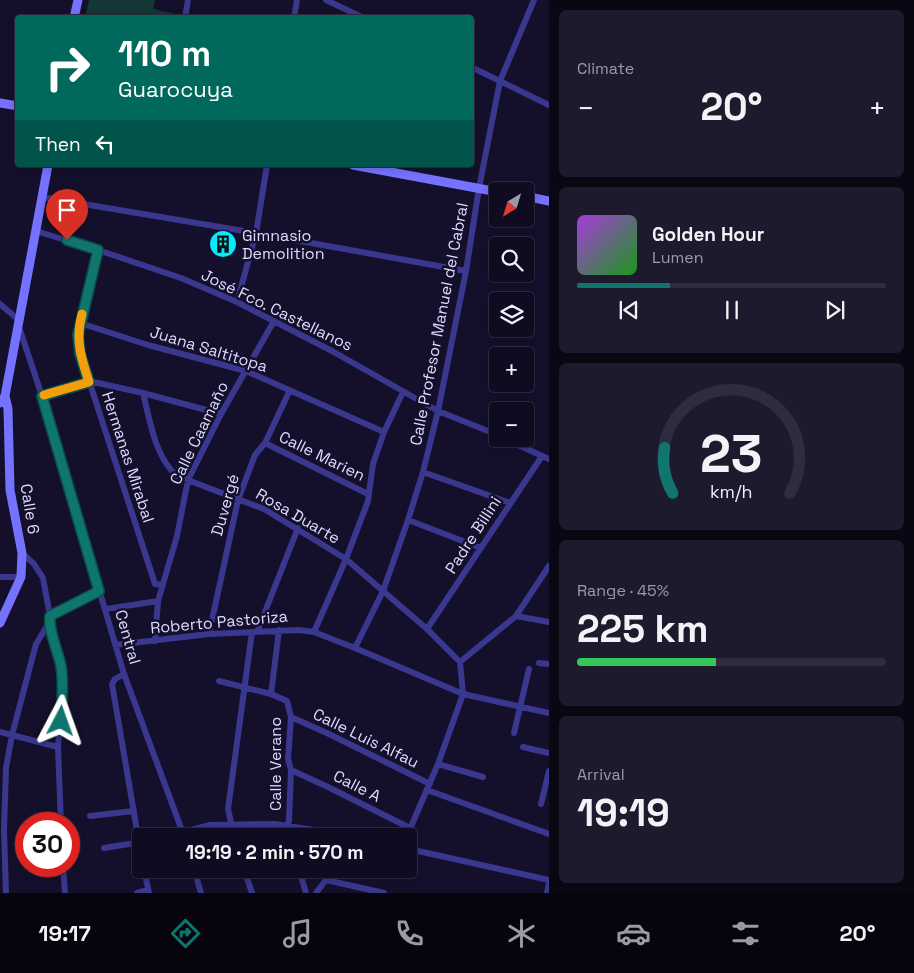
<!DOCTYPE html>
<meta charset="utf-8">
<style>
:root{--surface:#0f0c21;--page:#1d1a2e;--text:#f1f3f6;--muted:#9b9ba5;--line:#2f2c3f;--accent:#0f766e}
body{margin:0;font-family:"Space Grotesk",sans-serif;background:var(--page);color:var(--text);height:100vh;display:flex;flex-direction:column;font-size:19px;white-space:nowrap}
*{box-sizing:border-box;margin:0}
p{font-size:16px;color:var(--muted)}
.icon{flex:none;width:28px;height:28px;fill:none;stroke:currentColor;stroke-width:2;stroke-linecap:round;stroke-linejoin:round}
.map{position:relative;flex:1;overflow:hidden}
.side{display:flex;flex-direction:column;gap:10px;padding:10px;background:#080712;width:365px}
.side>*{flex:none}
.hud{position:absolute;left:15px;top:15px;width:459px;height:152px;border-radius:5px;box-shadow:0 2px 8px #0003,0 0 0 1px var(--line);background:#00695c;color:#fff;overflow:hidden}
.needle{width:32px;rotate:218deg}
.tools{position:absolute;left:489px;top:182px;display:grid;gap:10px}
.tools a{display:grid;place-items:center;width:45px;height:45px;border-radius:5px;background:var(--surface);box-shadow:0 2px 8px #0003,0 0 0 1px var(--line);font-size:25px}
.speed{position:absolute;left:15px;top:812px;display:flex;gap:10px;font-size:25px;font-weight:700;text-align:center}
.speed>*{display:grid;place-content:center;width:65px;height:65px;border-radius:50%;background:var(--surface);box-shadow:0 2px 8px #0003,0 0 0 1px var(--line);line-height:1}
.speed .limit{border:8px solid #d22;background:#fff;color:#111}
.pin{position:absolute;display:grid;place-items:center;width:42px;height:42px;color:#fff;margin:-51px -21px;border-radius:50% 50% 50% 0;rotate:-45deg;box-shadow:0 0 5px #0007}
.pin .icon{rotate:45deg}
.me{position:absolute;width:55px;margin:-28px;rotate:4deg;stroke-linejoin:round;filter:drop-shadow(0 0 4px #0008)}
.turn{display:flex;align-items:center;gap:18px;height:105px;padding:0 20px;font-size:22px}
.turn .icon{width:65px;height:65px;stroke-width:2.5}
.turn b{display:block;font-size:35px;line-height:42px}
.then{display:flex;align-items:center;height:48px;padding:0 20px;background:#0003;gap:10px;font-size:19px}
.big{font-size:38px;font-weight:600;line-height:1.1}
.side .tile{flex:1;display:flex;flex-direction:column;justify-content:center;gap:8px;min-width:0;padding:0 18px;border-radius:8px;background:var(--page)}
.side .dial{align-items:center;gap:0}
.dial svg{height:130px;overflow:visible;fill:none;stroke:var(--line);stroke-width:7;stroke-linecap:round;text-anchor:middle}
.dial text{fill:var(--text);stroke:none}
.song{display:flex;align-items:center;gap:15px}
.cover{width:60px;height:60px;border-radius:8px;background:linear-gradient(135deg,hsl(280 70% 55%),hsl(120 70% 35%))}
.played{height:5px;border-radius:2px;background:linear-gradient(90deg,var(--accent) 30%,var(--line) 30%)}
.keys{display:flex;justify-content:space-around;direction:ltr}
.heat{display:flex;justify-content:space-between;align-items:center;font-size:28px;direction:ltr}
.charge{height:8px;border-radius:4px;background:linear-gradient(90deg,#34c759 45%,var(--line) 0)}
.trip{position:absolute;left:132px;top:828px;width:285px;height:50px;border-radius:5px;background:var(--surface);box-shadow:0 2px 8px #0003,0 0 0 1px var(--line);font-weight:600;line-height:50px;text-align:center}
.tabs{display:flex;height:80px;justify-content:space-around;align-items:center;background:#06050d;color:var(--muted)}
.tabs .icon{width:35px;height:35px}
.tabs .active{color:var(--accent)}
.tabs b{font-size:22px;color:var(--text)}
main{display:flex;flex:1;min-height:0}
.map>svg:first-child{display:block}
.green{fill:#123735}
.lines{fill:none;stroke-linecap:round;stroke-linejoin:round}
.street{stroke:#3a388e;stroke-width:6}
.secondary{stroke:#7472ff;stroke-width:9}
.route-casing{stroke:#0a4d48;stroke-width:12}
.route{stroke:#0f766e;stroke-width:9}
.slow{stroke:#f59e0b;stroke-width:9}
.labels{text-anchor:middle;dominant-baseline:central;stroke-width:5;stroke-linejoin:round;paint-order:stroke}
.poi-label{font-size:16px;fill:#dfdbff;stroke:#14102c;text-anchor:start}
.street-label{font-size:16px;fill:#dfdbff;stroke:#14102c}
</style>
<main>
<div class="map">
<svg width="549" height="893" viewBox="0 0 549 893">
<rect width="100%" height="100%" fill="#14102c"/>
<path class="green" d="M89,0H155L153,9L180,15L179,17H85Z"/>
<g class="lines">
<path class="street" d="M326,0L364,18
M185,18L188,0
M294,18L297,0
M471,67L549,105
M42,197L256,233L466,271
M36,231L98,250L181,278L237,302L332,351L438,411L498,435
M98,250L80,323L78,335L80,353L155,584L163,585
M237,302L256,233L267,165
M0,304L20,321
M80,323L148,345L246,371L384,432
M19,327L42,396L124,674L184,836
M143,393C150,421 155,457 177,476L264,509L346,559L427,629L460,662
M42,396L89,381L143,393L221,414
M505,439L549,459
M265,443L368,494
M423,472L510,503
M408,520L481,548
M0,577H21
M106,609L158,601
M50,616L99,591
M516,616L549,622
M49,623L57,649L63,690L58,747L61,824
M427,629L542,456
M257,632L298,528
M314,632L346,559L368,501L373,464L384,432L403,392
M209,634L238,500L255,455L265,443L290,390
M155,641L158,601L177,536L188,480L221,414L274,321
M115,645L209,634L299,630L314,632L355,648L463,694L549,713
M355,648L383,591L408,520L423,472L438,411L466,271L479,188L500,81L534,0
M539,663L549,664
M124,674L115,679L112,684L141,854
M219,681L271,694L287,701L291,717L288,759L291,770L289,821L286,826L289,836
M271,694L279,630
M291,717L329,734L430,784
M0,732L58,747
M514,733L529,669
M523,747L549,753
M438,764L483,777
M291,770L328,787L410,828
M427,790L549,834
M541,804L549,771
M90,816L134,811
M169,836L210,825L275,824L353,836
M234,836L228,809L252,632
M407,836L438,764L463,694L460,662L516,616L549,566
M104,848L141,842
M409,849L549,880
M63,866L65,893
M144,869L149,893
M194,869L201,893
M244,869L252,893
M299,869L306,893
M326,880L384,893
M6,893L4,830L6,768L12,735L36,644L49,623L50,616L43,578L34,564L22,553
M137,893L148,890
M316,893L334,869
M547,893L549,883"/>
<path class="secondary" d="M74,18L78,0
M0,103L18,106
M353,165L498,192
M525,196L549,201
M0,403L5,396L48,165
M0,623L21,577L22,553L10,490L8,409L5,396"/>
</g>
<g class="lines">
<g class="route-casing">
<path id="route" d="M61,721C62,703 64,684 61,666C58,651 48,630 50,616L99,591L42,396L89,382L80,354L78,335L98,250L67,240"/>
</g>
<use href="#route" class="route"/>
<path class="slow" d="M44,395L89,382C81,357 75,340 82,314"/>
</g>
<defs>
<g id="building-disc" transform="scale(1.4375)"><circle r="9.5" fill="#07e9ff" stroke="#14102c"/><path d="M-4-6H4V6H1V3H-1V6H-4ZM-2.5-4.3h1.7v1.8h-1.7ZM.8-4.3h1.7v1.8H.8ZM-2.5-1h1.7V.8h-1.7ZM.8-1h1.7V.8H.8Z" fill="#111"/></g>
</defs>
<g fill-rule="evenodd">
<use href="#building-disc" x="223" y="244"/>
</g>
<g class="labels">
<g class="poi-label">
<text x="242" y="235">Gimnasio<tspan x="242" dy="18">Demolition</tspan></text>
</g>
<g class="street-label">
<text transform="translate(277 310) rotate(26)">José Fco. Castellanos</text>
<text transform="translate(439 324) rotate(-79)">Calle Profesor Manuel del Cabral</text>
<text transform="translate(209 349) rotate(17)">Juana Saltitopa</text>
<text transform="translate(199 433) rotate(-64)">Calle Caamaño</text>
<text transform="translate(322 456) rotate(26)">Calle Marien</text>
<text transform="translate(128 457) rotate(72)">Hermanas Mirabal</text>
<text transform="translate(225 505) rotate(-74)">Duvergé</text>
<text transform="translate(30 509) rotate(81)">Calle 6</text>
<text transform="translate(298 516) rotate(30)">Rosa Duarte</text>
<text transform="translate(473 535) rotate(-57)">Padre Billini</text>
<text transform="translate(219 622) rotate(-5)">Roberto Pastoriza</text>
<text transform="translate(128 637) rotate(74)">Central</text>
<text transform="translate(366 738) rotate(26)">Calle Luis Alfau</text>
<text transform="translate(275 764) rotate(-90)">Calle Verano</text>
<text transform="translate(357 786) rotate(27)">Calle A</text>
</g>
</g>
</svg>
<div class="tools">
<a><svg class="needle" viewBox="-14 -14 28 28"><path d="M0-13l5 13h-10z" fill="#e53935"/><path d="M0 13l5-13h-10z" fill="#9b9ba5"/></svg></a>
<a><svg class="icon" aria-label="search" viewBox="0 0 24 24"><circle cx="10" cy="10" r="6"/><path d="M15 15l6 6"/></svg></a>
<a><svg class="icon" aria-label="layers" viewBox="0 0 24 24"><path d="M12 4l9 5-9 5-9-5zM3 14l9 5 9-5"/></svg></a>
<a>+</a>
<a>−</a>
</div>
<div class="speed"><div class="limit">30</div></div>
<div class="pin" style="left:67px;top:240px;background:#d93025"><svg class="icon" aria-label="arrive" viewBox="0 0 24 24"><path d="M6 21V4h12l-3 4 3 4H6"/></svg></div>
<svg class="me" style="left:61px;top:721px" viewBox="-20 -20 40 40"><path d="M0-17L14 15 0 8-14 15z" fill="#0f766e" stroke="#fff" stroke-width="4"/></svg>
<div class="trip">19:19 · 2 min · 570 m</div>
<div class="hud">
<div class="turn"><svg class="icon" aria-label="right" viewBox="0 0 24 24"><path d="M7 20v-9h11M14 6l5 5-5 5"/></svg><div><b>110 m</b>Guarocuya</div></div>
<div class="then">Then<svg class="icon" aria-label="left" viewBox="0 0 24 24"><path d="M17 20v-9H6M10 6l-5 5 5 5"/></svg></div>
</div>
</div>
<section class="side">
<div class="tile"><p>Climate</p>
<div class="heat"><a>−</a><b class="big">20°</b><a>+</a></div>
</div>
<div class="tile">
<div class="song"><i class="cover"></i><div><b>Golden Hour</b><p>Lumen</p></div></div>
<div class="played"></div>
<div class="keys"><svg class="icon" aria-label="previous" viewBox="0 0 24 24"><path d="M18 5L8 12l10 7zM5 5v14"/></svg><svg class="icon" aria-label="pause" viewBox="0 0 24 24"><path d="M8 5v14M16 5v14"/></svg><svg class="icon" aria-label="next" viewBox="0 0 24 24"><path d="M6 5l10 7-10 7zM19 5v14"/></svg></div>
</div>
<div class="tile dial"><svg viewBox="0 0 100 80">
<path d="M14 69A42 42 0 1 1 86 69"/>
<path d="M14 69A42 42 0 0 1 9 41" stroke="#0f766e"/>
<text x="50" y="56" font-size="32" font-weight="700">23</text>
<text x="50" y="72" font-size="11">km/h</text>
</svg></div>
<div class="tile"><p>Range · 45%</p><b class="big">225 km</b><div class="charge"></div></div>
<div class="tile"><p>Arrival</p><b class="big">19:19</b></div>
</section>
</main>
<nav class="tabs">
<b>19:17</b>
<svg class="icon active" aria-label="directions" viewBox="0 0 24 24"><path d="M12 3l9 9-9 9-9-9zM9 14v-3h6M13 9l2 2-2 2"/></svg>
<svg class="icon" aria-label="music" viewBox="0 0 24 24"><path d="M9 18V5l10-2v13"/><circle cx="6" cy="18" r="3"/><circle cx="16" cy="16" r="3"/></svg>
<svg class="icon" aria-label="phone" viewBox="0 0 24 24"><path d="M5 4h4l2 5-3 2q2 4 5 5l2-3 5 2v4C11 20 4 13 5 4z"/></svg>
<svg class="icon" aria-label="climate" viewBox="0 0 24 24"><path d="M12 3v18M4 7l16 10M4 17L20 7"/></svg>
<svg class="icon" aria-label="car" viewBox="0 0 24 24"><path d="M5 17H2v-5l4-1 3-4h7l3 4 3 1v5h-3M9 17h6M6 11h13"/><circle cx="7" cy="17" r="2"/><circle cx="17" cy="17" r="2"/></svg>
<svg class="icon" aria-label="filters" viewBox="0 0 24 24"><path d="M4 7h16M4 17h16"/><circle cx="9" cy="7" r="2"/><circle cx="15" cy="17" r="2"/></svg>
<b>20°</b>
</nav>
